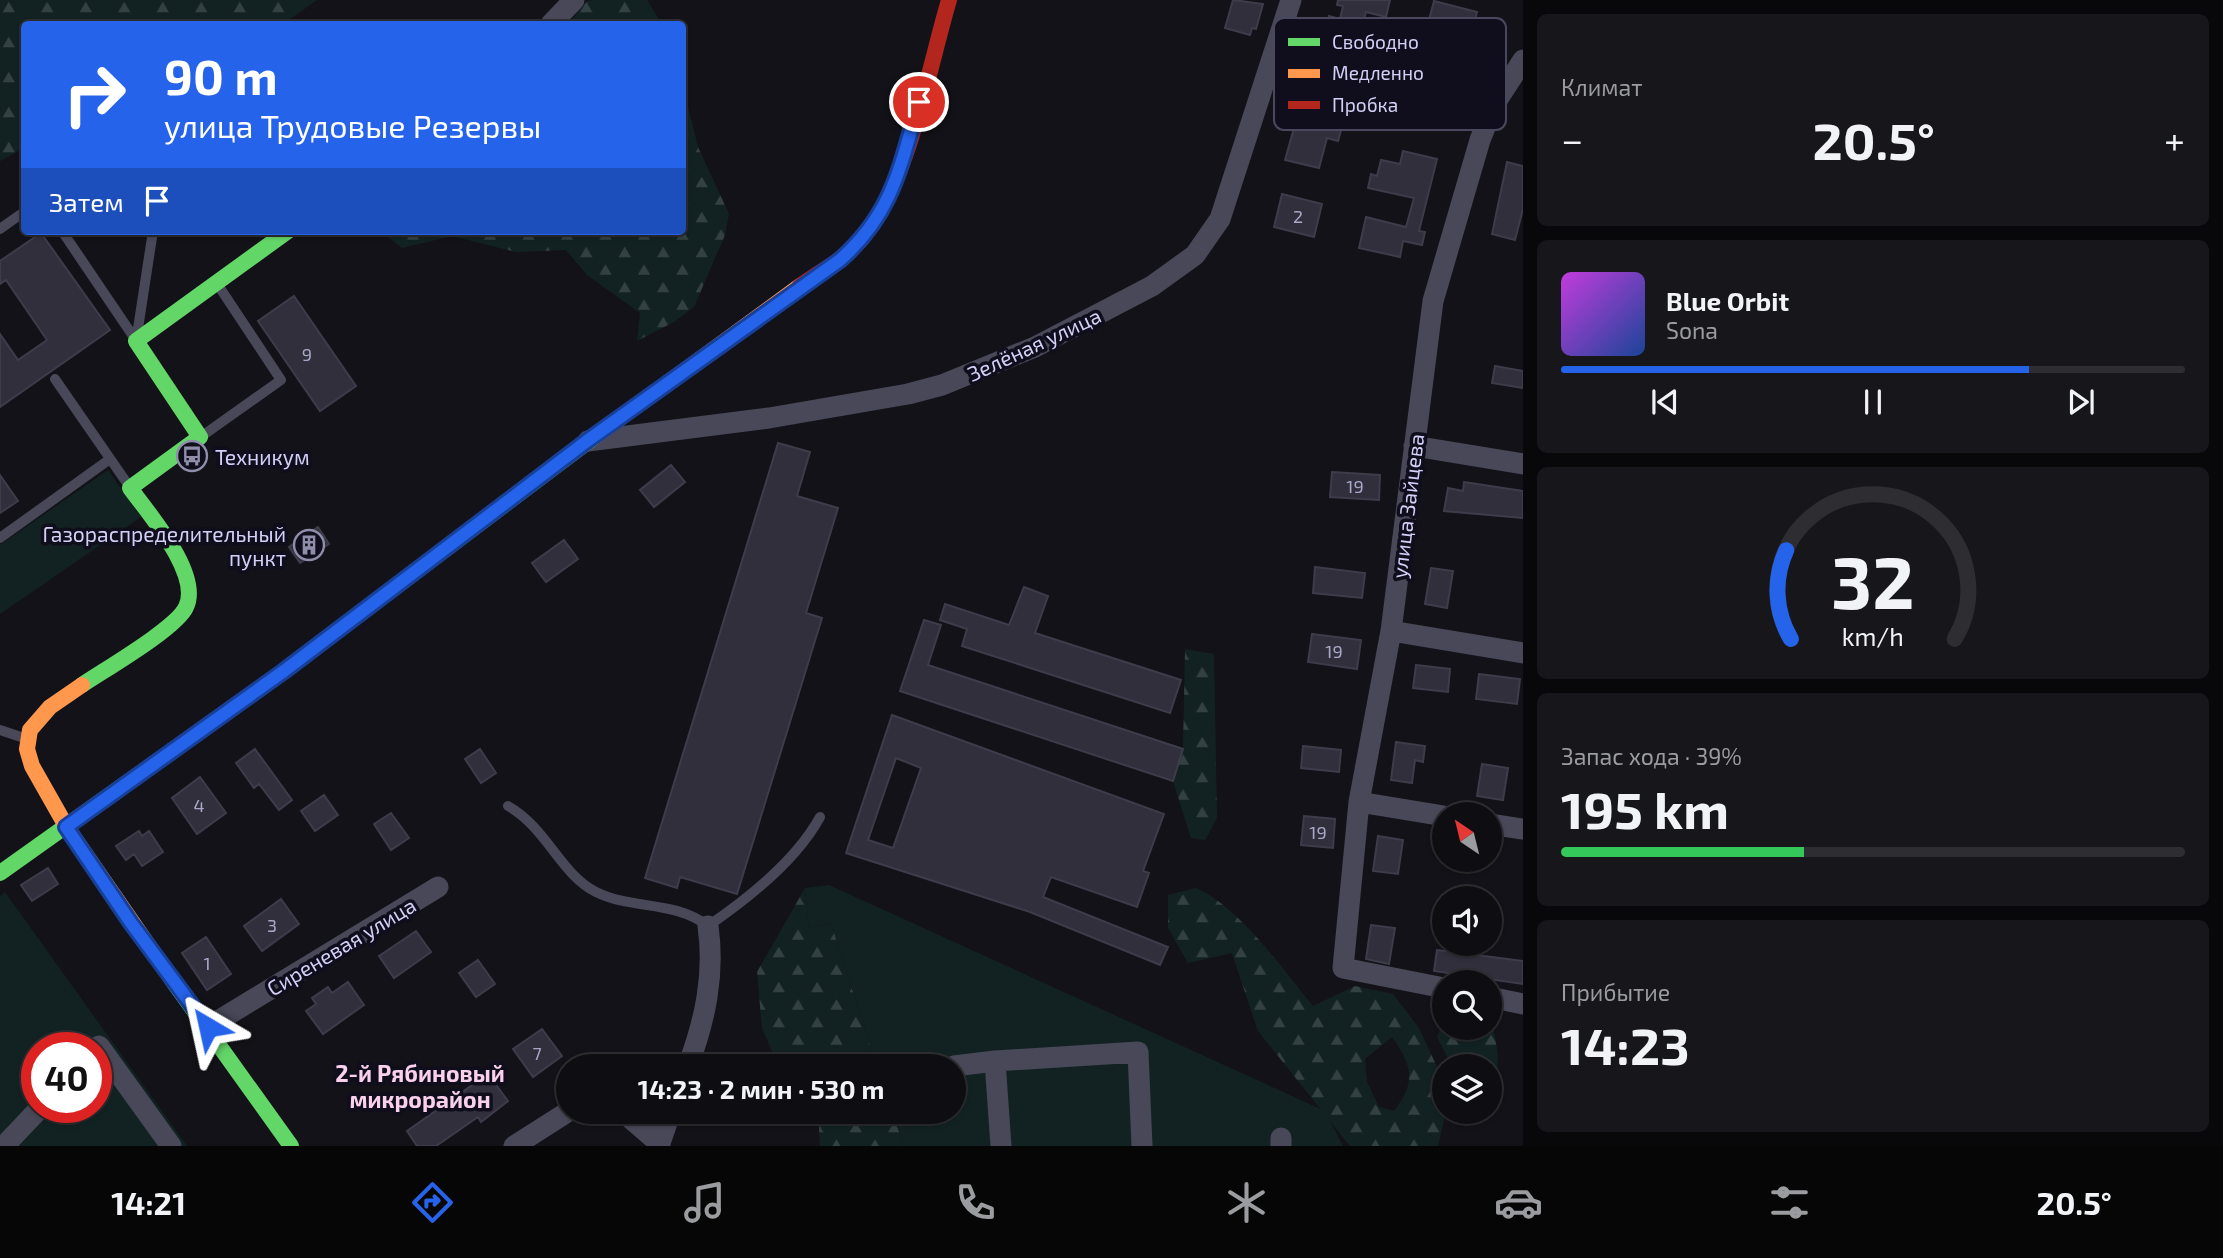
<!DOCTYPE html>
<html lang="ru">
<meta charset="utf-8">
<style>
:root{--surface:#0e0e12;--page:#17171b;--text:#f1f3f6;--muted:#9b9c9f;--line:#2e2e32;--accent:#2563eb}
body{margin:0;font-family:"Exo 2",sans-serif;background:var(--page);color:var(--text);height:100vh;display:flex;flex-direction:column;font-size:26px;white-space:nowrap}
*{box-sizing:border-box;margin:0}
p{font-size:23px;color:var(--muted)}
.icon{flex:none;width:38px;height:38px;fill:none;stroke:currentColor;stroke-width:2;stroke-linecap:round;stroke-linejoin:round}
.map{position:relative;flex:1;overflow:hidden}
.side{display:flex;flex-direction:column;gap:14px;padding:14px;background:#08080a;width:700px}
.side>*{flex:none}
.guide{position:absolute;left:21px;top:21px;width:665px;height:214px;border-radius:7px;box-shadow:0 2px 5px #0004,0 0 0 2px var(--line);background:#2563eb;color:#fff;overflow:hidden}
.needle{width:46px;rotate:325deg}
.tools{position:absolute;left:1432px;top:802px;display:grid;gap:14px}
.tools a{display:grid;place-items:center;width:70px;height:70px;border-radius:50%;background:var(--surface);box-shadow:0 2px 5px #0004,0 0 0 2px var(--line);font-size:35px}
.speed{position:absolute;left:21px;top:1032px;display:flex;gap:14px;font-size:35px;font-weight:700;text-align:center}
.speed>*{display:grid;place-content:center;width:91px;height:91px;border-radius:50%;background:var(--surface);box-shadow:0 2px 5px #0004,0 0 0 2px var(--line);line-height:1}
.speed .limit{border:10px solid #d22;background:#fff;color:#111}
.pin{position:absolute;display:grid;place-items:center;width:60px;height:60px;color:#fff;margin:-30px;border:4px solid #fff;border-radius:50%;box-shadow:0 2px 7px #0007}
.me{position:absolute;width:77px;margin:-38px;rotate:324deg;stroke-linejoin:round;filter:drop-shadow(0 0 5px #0008)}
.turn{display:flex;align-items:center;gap:24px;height:147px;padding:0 28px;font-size:32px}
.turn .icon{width:91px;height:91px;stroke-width:2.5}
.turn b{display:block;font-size:49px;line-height:60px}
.then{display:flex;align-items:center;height:66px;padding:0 28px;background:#0003;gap:14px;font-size:26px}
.big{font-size:52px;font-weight:700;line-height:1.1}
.side .widget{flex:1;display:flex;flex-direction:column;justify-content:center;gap:10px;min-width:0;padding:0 24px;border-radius:10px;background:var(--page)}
.side .dial{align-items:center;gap:0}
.dial svg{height:182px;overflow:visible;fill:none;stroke:var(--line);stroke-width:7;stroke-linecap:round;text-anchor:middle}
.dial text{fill:var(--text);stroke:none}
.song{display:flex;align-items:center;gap:21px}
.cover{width:84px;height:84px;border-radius:10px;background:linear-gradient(135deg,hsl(290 70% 55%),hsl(220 70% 35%))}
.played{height:7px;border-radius:4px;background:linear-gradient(90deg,var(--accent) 75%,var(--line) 75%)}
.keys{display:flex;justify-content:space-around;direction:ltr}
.heat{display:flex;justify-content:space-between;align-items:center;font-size:38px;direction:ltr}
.charge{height:10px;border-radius:5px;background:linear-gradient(90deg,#34c759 39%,var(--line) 0)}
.trip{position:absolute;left:556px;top:1054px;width:410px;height:70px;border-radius:35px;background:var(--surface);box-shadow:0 2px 5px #0004,0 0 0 2px var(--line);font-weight:700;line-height:70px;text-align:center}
.dock{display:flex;height:112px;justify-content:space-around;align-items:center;background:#060607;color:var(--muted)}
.dock .icon{width:49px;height:49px}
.dock .selected{color:var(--accent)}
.dock b{font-size:32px;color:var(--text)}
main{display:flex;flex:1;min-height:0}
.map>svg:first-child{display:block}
.forest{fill:url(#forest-firs);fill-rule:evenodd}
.garden{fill:#122222;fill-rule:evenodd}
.building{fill:#302f3b;stroke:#3e3c4b;stroke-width:2;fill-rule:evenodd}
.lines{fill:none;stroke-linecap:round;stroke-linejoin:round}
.lane{stroke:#484858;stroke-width:10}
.street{stroke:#484858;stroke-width:21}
.fast{stroke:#63d668;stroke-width:16}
.slow{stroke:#ff974d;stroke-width:16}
.jam{stroke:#b3261e;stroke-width:16}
.route-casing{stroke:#184099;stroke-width:18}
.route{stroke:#2563eb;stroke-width:12}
.labels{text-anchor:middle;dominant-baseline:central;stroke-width:7;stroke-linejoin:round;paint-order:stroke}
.number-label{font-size:18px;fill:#aaa8c9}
.street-label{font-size:21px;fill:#d3d0f8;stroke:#100e1c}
.poi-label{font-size:21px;fill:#d3d0f8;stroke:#100e1c;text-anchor:start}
.neighbourhood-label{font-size:23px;font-weight:bold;fill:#f9d1ec;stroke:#100e1c}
.key{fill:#100e1c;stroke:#4a485e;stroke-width:2}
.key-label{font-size:19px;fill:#d3d0f8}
</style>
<main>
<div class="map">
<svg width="1523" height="1146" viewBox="0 0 1523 1146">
<defs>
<pattern id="forest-firs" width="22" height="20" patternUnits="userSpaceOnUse" patternTransform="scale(1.75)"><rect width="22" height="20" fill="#122222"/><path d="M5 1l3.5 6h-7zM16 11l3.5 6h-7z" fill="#344143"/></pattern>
</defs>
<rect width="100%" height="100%" fill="#121218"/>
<path class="forest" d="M0,0H317L283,24H24V148L0,161Z
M596,0H647L662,24H568L587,1Z
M683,87L698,147L729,214L725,235L694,307L674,322L637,341L640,313L587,275L566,250L516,252L452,236L402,248L382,232L682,231Z
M1185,649L1214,654L1217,818L1205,840L1191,838L1173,781L1183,749Z
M805,888L809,928L831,923L877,1066H790L774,1056L762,1028L757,972Z
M1196,888C1241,908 1282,969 1313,1006L1355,986L1393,994L1419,1028L1444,1082V1111H1446L1438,1146H1350L1258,1031L1232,953L1188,963L1168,928V895ZM1392,1037C1412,1065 1417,1082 1394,1111L1379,1107L1367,1082L1365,1059Z
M1490,1014C1495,1038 1505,1068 1489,1088V1066H1452L1437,1037L1444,1021V1027H1489Z
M818,1111H892L904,1146H820Z"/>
<path class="garden" d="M108,470L141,517L0,614V545Z
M829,885L1325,1111L1343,1146H904L892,1111H954V1066H877L831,923L809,928L805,888Z
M5,892L187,1146H0V896ZM37,1048H96V1108H37Z"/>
<path class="building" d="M1233,0L1263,4L1256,29L1252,28L1250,35L1225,28Z
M1338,0H1390L1386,17L1366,12L1336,110L1346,113L1338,141L1327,138L1319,168L1285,160L1296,121L1301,122L1329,16L1340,19L1343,6L1337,5Z
M1434,1L1477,12L1456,98L1424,90L1437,34L1426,31Z
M1403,151L1437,159L1419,231L1425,232L1422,245L1403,241L1400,257L1359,248L1366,217L1406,227L1414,198L1368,188L1371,174L1377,176L1381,160L1400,164Z
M1507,162L1523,166V209L1515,240L1492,234Z
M1282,194L1322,204L1314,237L1274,227Z
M41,233L110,330L0,407V334L18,360L47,340L6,280L0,284V261Z
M294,296L356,386L320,411L258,321Z
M1495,366L1523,371V388L1492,383Z
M778,443L810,452L797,496L838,508L806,613L822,618L737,894L680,877L677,888L645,878Z
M671,465L685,482L654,507L640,490Z
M1332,472L1380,475L1379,500L1330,497Z
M0,475L18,501L0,513Z
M1464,482L1523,491V518L1444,511L1448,488L1463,491Z
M318,527L329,544L300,563L289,547Z
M564,540L578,559L546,582L532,563Z
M1315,567L1365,573L1362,598L1313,593Z
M1431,568L1453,571L1447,608L1425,604Z
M1024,587L1048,596L1035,633L1181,680L1170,713L962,646L967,629L940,620L945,604L1009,625Z
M924,620L941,625L928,665L1183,749L1173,781L900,691Z
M1312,634L1361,640L1357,669L1308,662Z
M1416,665L1450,669L1448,692L1413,688Z
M1479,674L1520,679L1517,704L1476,699Z
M892,715L1164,814L1143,871L1149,873L1137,907L1051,877L1043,897L1168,947L1160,965L1030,912L846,853ZM896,758L921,768L893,848L868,840Z
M1396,742L1425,746L1423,762L1415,760L1412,783L1391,780Z
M1303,746L1341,750L1339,772L1301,768Z
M255,749L292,800L279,810L259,784L254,788L236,763Z
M480,749L496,773L481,783L465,759Z
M1482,764L1508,768L1503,800L1477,796Z
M200,777L226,813L197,834L172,798Z
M324,795L338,815L315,831L301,811Z
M391,813L409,838L391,850L374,824Z
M1304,816L1335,819L1333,848L1301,845Z
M139,831L142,836L149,831L163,852L142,866L134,854L126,860L116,846Z
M1378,836L1403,840L1398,874L1373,871Z
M48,868L58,884L32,901L21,885Z
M281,899L299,924L262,951L244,926Z
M1371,925L1395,928L1389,964L1366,959Z
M416,931L431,952L394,978L379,956Z
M206,937L231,974L207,990L182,953Z
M1437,950L1523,961V984L1434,971Z
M478,960L495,984L476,997L459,973Z
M348,982L364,1005L323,1034L306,1011L316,1004L312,998L328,987L332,993Z
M542,1029L562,1056L533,1077L513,1049Z
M488,1074L508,1101L481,1122L478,1117L436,1146H417L407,1131Z"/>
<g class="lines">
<path class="lane" d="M0,229L24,212
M62,231L135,339
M137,335L153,231
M55,379L129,486
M202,436L281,380L218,285
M0,538L110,459
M0,730L27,739
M508,806C547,828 561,875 596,892C632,910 674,900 708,926C749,898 796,861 820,817"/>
<path class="street" d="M551,24L574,0
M588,441L769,418L908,394L942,385L1035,347L1152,286L1195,255L1220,219L1291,0
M1414,446L1523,464
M1391,631L1523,653
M1359,802L1444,816
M1489,824L1523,829
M1444,988L1343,968L1359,802L1391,631L1433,301L1480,140L1494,105L1523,60
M1489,997L1523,1004
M208,1027L438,887
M96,1048L99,1046L171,1146
M688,1066C705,1020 715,975 708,926
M954,1066L995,1061
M622,1111L659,1143
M4,1146L40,1108
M514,1146L569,1111
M659,1146L671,1111
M1001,1146L995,1061L1138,1052L1142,1146
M1281,1146V1138"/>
<path class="fast" d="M82,685C104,670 177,628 186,607C202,574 148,513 130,488L200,437L136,341L288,231
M0,873L284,671L598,434
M175,984L291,1146"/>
<path class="slow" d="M598,434L800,286
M82,685L50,707L30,730L27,749L32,766L66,826L175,984"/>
<path class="jam" d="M800,286C819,272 845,259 860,241C908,186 928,71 949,0"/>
</g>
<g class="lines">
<g class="route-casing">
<path id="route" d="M208,1027L131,923L66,827L284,671L587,441L840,260C893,213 900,167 919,102"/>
</g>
<use href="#route" class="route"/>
</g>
<defs>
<g id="bus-ring" transform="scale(1.575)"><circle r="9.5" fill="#100e1c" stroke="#8f8eaa" stroke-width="1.5"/><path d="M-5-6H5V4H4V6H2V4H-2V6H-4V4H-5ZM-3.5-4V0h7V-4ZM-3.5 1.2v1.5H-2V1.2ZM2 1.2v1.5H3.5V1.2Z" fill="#8f8eaa"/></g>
<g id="building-ring" transform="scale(1.575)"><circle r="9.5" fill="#100e1c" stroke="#8f8eaa" stroke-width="1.5"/><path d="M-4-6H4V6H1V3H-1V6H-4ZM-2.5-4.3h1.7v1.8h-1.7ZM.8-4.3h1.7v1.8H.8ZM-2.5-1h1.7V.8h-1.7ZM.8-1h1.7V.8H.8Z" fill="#8f8eaa"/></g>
</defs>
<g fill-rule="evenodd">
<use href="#bus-ring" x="192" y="456"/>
<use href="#building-ring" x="309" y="545"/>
</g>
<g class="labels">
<g class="number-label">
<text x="1298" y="216">2</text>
<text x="307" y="354">9</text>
<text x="1355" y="486">19</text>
<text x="1334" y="651">19</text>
<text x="199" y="805">4</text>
<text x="1318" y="832">19</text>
<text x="272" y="925">3</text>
<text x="207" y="963">1</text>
<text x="537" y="1053">7</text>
</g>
<g class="street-label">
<text transform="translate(1034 344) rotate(-25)">Зелёная улица</text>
<text transform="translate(1407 506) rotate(-83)">улица Зайцева</text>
<text transform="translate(341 946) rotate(-31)">Сиреневая улица</text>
</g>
<g class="poi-label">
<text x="215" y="456">Техникум</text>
<text x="286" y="533" text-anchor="end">Газораспределительный<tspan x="286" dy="24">пункт</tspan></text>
</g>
<g class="neighbourhood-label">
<text x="420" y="1073">2-й Рябиновый<tspan x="420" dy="26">микрорайон</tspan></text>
</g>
</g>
<rect x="1274" y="18" width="232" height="112" rx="10" class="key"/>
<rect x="1288" y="38" width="32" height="8" fill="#63d668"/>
<rect x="1288" y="69" width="32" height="9" fill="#ff974d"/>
<rect x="1288" y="101" width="32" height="8" fill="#b3261e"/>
<g class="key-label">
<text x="1332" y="49">Свободно</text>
<text x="1332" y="80">Медленно</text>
<text x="1332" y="112">Пробка</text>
</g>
</svg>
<div class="tools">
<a><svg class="needle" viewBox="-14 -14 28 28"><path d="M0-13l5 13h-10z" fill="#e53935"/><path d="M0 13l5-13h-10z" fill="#9b9c9f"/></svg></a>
<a><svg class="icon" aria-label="sound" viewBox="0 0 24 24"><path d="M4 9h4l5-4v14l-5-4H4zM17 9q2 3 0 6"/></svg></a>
<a><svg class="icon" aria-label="search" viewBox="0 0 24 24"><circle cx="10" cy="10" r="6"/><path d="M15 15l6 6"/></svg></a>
<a><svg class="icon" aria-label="layers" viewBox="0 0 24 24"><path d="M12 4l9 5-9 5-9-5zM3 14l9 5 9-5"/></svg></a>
</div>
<div class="speed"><div class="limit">40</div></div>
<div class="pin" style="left:919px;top:102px;background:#d93025"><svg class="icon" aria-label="arrive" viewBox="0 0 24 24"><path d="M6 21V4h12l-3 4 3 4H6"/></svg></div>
<svg class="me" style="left:208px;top:1027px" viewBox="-20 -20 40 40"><path d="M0-17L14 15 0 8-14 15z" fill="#2563eb" stroke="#fff" stroke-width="4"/></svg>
<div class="trip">14:23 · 2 мин · 530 m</div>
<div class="guide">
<div class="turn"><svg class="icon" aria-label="right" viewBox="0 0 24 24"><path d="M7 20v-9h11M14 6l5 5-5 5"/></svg><div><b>90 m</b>улица Трудовые Резервы</div></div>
<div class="then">Затем<svg class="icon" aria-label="arrive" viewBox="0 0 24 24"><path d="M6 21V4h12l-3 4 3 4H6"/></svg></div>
</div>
</div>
<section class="side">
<div class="widget"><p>Климат</p>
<div class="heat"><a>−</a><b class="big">20.5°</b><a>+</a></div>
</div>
<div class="widget">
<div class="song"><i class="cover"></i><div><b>Blue Orbit</b><p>Sona</p></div></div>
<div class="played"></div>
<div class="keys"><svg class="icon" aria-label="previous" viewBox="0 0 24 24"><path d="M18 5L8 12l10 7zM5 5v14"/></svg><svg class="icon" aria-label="pause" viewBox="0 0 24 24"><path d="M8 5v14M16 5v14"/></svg><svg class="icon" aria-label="next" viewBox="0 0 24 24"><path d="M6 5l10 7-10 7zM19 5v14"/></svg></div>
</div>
<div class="widget dial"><svg viewBox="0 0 100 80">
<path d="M14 69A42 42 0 1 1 86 69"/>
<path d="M14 69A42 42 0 0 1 12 30" stroke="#2563eb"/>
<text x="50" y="56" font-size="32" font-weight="700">32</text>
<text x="50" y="72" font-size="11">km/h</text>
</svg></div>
<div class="widget"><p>Запас хода · 39%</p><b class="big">195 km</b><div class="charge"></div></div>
<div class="widget"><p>Прибытие</p><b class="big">14:23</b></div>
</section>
</main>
<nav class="dock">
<b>14:21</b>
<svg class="icon selected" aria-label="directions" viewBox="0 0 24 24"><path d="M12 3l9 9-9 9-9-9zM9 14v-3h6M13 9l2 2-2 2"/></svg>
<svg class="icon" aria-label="music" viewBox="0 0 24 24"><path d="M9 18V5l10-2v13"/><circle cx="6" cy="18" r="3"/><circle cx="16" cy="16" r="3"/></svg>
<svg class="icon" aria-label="phone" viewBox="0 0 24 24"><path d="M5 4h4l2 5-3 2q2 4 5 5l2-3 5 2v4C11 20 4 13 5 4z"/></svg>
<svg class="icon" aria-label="climate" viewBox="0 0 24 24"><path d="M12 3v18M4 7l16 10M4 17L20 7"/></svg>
<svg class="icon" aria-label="car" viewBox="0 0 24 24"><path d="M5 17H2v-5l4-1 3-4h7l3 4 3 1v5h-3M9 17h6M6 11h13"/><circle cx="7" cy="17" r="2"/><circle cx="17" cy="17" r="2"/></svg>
<svg class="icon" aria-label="filters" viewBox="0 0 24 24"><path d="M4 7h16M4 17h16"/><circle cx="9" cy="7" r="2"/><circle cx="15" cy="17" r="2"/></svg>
<b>20.5°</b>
</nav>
